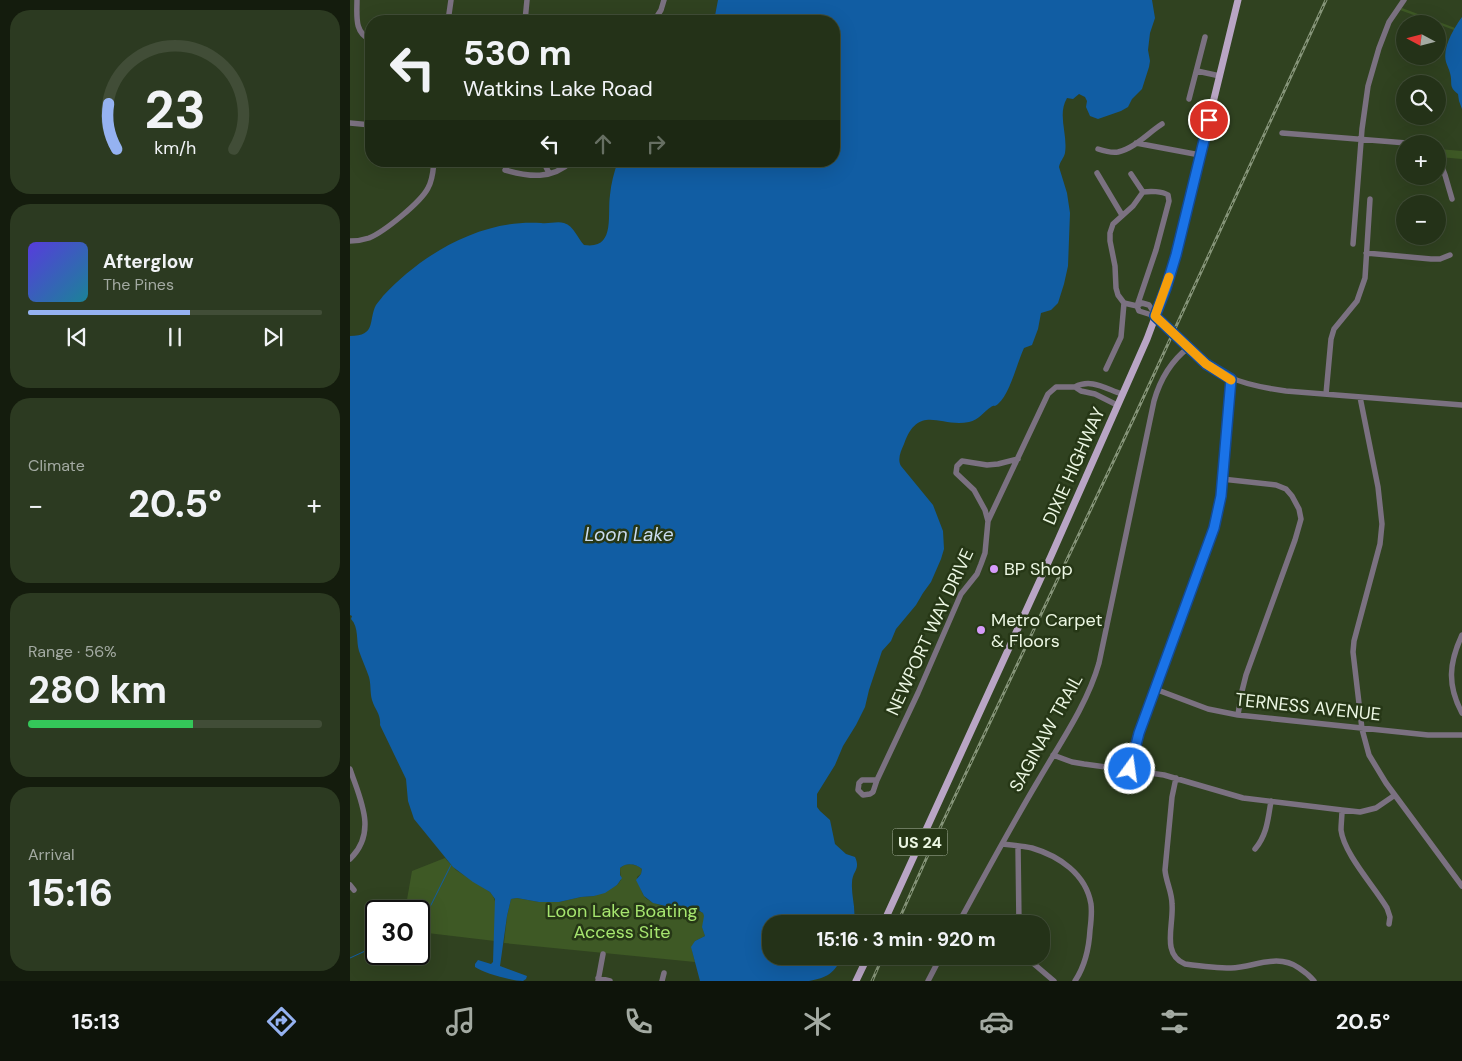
<!DOCTYPE html>
<meta charset="utf-8">
<style>
:root{--surface:#243218;--page:#2c3a21;--text:#f1f3f6;--muted:#a3aaa2;--line:#414d37;--accent:#95b2f1}
body{margin:0;font-family:"DM Sans",sans-serif;background:var(--page);color:var(--text);height:100vh;display:flex;flex-direction:column;font-size:19px;white-space:nowrap}
*{box-sizing:border-box;margin:0}
p{font-size:16px;color:var(--muted)}
.icon{flex:none;width:28px;height:28px;fill:none;stroke:currentColor;stroke-width:2;stroke-linecap:round;stroke-linejoin:round}
.map{position:relative;flex:1;overflow:hidden}
.sheet{display:flex;flex-direction:column;gap:10px;padding:10px;background:#141c0d;width:350px}
.sheet>*{flex:none}
.banner{position:absolute;left:15px;top:15px;width:475px;height:152px;border-radius:20px;box-shadow:0 5px 20px #0002,0 0 0 1px var(--line);background:#243218;color:var(--text);overflow:hidden}
.needle{width:32px;rotate:277deg}
.buttons{position:absolute;left:1046px;top:15px;display:grid;gap:10px}
.buttons a{display:grid;place-items:center;width:50px;height:50px;border-radius:50%;background:var(--surface);box-shadow:0 5px 20px #0002,0 0 0 1px var(--line);font-size:25px}
.speed{position:absolute;left:15px;top:900px;display:flex;gap:10px;font-size:25px;font-weight:700;text-align:center}
.speed>*{display:grid;place-content:center;width:65px;height:65px;border-radius:50%;background:var(--surface);box-shadow:0 5px 20px #0002,0 0 0 1px var(--line);line-height:1}
.speed .limit{border:2px solid #111;border-radius:8px;background:#fff;color:#111}
.pin{position:absolute;display:grid;place-items:center;width:42px;height:42px;color:#fff;margin:-21px;border:2px solid #fff;border-radius:50%;box-shadow:0 1px 5px #0007}
.me{position:absolute;width:55px;margin:-28px;rotate:14deg;stroke-linejoin:round;filter:drop-shadow(0 0 4px #0008)}
.turn{display:flex;align-items:center;gap:18px;height:105px;padding:0 15px;font-size:22px}
.turn .icon{width:65px;height:65px;stroke-width:2.5}
.turn b{display:block;font-size:35px;line-height:42px}
.lanes{display:flex;align-items:center;height:48px;padding:0 15px;background:#0003;justify-content:center;gap:25px;direction:ltr}
.lanes .off{opacity:.35}
.big{font-size:38px;font-weight:700;line-height:1.1}
.sheet .card{flex:1;display:flex;flex-direction:column;justify-content:center;gap:8px;min-width:0;padding:0 18px;border-radius:20px;background:var(--page)}
.sheet .dial{align-items:center;gap:0}
.dial svg{height:130px;overflow:visible;fill:none;stroke:var(--line);stroke-width:7;stroke-linecap:round;text-anchor:middle}
.dial text{fill:var(--text);stroke:none}
.song{display:flex;align-items:center;gap:15px}
.cover{width:60px;height:60px;border-radius:8px;background:linear-gradient(135deg,hsl(250 70% 55%),hsl(190 70% 35%))}
.played{height:5px;border-radius:2px;background:linear-gradient(90deg,var(--accent) 55%,var(--line) 55%)}
.keys{display:flex;justify-content:space-around;direction:ltr}
.heat{display:flex;justify-content:space-between;align-items:center;font-size:28px;direction:ltr}
.charge{height:8px;border-radius:4px;background:linear-gradient(90deg,#34c759 56%,var(--line) 0)}
.trip{position:absolute;left:412px;top:915px;width:288px;height:50px;border-radius:20px;background:var(--surface);box-shadow:0 5px 20px #0002,0 0 0 1px var(--line);font-weight:700;line-height:50px;text-align:center}
.menu{display:flex;height:80px;justify-content:space-around;align-items:center;background:#0e140a;color:var(--muted)}
.menu .icon{width:35px;height:35px}
.menu .active{color:var(--accent)}
.menu b{font-size:22px;color:var(--text)}
main{display:flex;flex:1;min-height:0}
.map>svg:first-child{display:block}
.green{fill:#3e5925}
.water{fill:#115da3}
.lines{fill:none;stroke-linecap:round;stroke-linejoin:round}
.stream{stroke:#115da3;stroke-width:1}
.minor{stroke:#7b7181;stroke-width:5.5}
.major{stroke:#b9a5c5;stroke-width:7}
.rail-casing{stroke:#869579;stroke-width:3}
.rail{stroke:#263716;stroke-width:1;stroke-dasharray:4;stroke-linecap:butt}
.route-casing{stroke:#114b97;stroke-width:12}
.route{stroke:#1a73e8;stroke-width:9}
.slow{stroke:#f59e0b;stroke-width:9}
.poi-dot{fill:#d69bfa;stroke:#263716;stroke-width:2}
.labels{text-anchor:middle;dominant-baseline:central;stroke-width:5;stroke-linejoin:round;paint-order:stroke}
.shield{fill:#263716;stroke:#b1bda6;stroke-width:1}
.shield-label{font-size:16px;font-weight:bold;fill:#ecf7e3}
.street-label{font-size:18px;fill:#ecf7e3;stroke:#263716}
.poi-label{font-size:18px;fill:#ecf7e3;stroke:#263716;text-anchor:start}
.park-label{font-size:18px;fill:#a6e56f;stroke:#263716}
.water-label{font-size:19px;font-style:italic;fill:#cadbef;stroke:#263716}
</style>
<main>
<section class="sheet">
<div class="card dial"><svg viewBox="0 0 100 80">
<path d="M14 69A42 42 0 1 1 86 69"/>
<path d="M14 69A42 42 0 0 1 9 41" stroke="#95b2f1"/>
<text x="50" y="56" font-size="32" font-weight="700">23</text>
<text x="50" y="72" font-size="11">km/h</text>
</svg></div>
<div class="card">
<div class="song"><i class="cover"></i><div><b>Afterglow</b><p>The Pines</p></div></div>
<div class="played"></div>
<div class="keys"><svg class="icon" aria-label="previous" viewBox="0 0 24 24"><path d="M18 5L8 12l10 7zM5 5v14"/></svg><svg class="icon" aria-label="pause" viewBox="0 0 24 24"><path d="M8 5v14M16 5v14"/></svg><svg class="icon" aria-label="next" viewBox="0 0 24 24"><path d="M6 5l10 7-10 7zM19 5v14"/></svg></div>
</div>
<div class="card"><p>Climate</p>
<div class="heat"><a>−</a><b class="big">20.5°</b><a>+</a></div>
</div>
<div class="card"><p>Range · 56%</p><b class="big">280 km</b><div class="charge"></div></div>
<div class="card"><p>Arrival</p><b class="big">15:16</b></div>
</section>
<div class="map">
<svg width="1112" height="981" viewBox="0 0 1112 981">
<rect width="100%" height="100%" fill="#304220"/>
<path class="green" d="M1052,8L1105,28L1104,30L1050,10Z
M1088,149L1112,151V159L1089,157Z
M95,858L106,870L140,892C152,905 142,926 145,941L69,932V911H55L62,871Z
M281,864L288,866L292,869L291,874L287,877C289,883 291,891 294,896C304,910 350,909 353,913C356,917 353,921 353,925C352,928 354,932 355,936L345,941L342,950L345,962L154,943L157,916L161,899L167,898L189,902H209L231,897L244,896L267,885L271,880L270,868L274,865Z"/>
<path class="water" d="M368,0H802L805,18L800,33L798,50L800,61L799,67L792,89L782,99L778,107L771,111L748,119L740,116L736,107L737,101L735,97L729,94L723,99L717,98C707,115 718,134 715,153C714,158 710,161 709,167L717,193L720,213L718,266L714,284L708,303L701,310L691,313L688,329L682,345L674,348C667,363 660,394 648,404C643,408 646,404 641,407C633,412 629,420 619,422C590,428 569,403 554,444C551,451 547,459 551,466L583,505L593,531L594,549L591,559L581,582L573,593L566,605L546,629L541,641L532,651L519,690L515,707L506,725L493,746L485,765L467,794V807L470,811L480,820L485,844L496,854L505,857C511,870 502,871 502,883C501,897 507,910 503,924H421V956H493C483,974 479,977 459,981H350L341,947L345,941L355,936L352,927L354,916L353,913L348,910H332L303,903L294,896L286,880L291,874L292,869C286,864 277,862 270,868V875L272,878L267,885L255,893L244,896L231,897L209,902H189L167,898L161,899L157,916L150,966L177,976L176,979L173,981C163,981 133,973 125,967V964L128,960L141,964L143,962L145,899L140,892L123,882L103,867L64,819L58,801L56,779L30,725C31,714 25,710 22,700C20,693 21,684 19,677C16,668 12,660 9,651C6,641 9,627 1,619L2,616L0,615V336C27,336 18,320 26,305C28,302 31,299 33,296C73,253 132,219 191,223C199,224 207,221 214,223C224,226 228,239 234,245C266,250 257,215 260,195C261,184 264,172 268,161H484V21H364Z
M1112,17V109L1109,101L1108,94C1098,86 1103,84 1100,73C1099,69 1097,65 1096,62C1092,48 1104,28 1112,17Z"/>
<g class="lines">
<path class="stream" d="M69,923L81,905L101,865
M0,958L26,946"/>
<path class="minor" d="M7,0C7,16 4,33 21,40
M98,21L101,0
M175,21L177,0
M304,21L311,10L314,0
M847,71L870,76
M839,99L855,37
M0,123L21,125
M932,133L1069,144
M786,143L850,155
M748,149C754,151 761,153 768,152C785,148 798,133 812,124
M1088,157L1095,175L1102,199
M193,161L199,173
M155,170C179,177 202,180 222,161
M747,173L772,215
M781,174L793,192
M0,241C6,241 13,240 19,238C34,232 71,202 78,188C83,179 83,171 84,161
M1003,244L1012,129L1018,86L1029,48L1039,22L1054,0
M1016,253L1081,259H1090L1100,255
M774,303L787,306L806,250L819,201L818,195C812,191 800,191 793,192
M805,316L789,311L787,306L792,303L799,305C807,319 818,329 830,340C867,376 885,384 936,391L1112,405
M756,369L771,337L774,303L768,295L766,288L765,266L760,241V233L763,224L783,206L793,192
M725,387C741,378 756,389 772,394
M976,394L981,339L984,329L1007,301L1015,278L1020,199
M1010,397L1028,487L1032,524L1030,544L1004,641L1003,652L1012,729L1019,755L1036,783L1112,886
M872,479L926,485L936,489L942,496L949,509L951,519L945,540L896,675L891,695L888,715
M638,521L635,510L624,490L606,473L607,466L612,461L637,465L648,464L668,459
M1112,635C1099,663 1097,685 1112,713
M805,689L858,709L888,715L1078,735H1112
M703,755L722,762L734,764L814,775L893,798L992,810L1010,812L1026,808L1045,795
M0,769C10,799 28,832 0,859
M780,769L789,733L864,528L871,496L881,379
M826,778L822,797L815,870C816,882 822,892 822,904C824,925 811,954 835,964C850,966 866,968 881,968C905,967 927,953 949,968C955,972 960,976 964,981
M527,780L523,792L520,794L513,795L508,790L509,783L512,780H527L568,693L611,594L627,574L631,564L635,553L638,521L698,394L706,387H725L731,391L745,394L767,405
M992,810C992,817 991,824 991,830C994,854 1024,886 1037,908L1040,917L1039,924
M652,844C662,845 673,846 682,848C709,856 736,874 741,904C742,912 741,922 740,930C739,948 735,966 725,981
M668,846L669,924
M905,849C917,835 918,819 921,801
M0,885L4,890
M608,924C634,876 660,828 688,781C710,743 737,705 749,663L804,401C810,380 820,362 838,348
M678,956L684,964L704,981
M248,978L260,981
M248,981L253,954
M312,981L314,973
M578,981L591,956"/>
<path class="major" d="M533,924L701,556L797,339L816,288L826,255L888,0
M506,981L518,956"/>
<g class="rail-casing">
<path id="rail" d="M547,924L590,828L783,420L976,0
M522,981L533,956"/>
</g>
<use href="#rail" class="rail"/>
</g>
<g class="lines">
<g class="route-casing">
<path id="route" d="M780,769L789,733L864,528L871,496L881,379L856,364L805,316L816,288L826,255L859,120"/>
</g>
<use href="#route" class="route"/>
<path class="slow" d="M819,277L805,316L856,364L881,380"/>
</g>
<g class="poi-dot">
<circle cx="644" cy="569" r="5"/>
<circle cx="631" cy="630" r="5"/>
</g>
<g class="labels">
<rect class="shield" x="542.5" y="828.5" width="55" height="27" rx="4"/>
<g class="shield-label">
<text x="570" y="842">US 24</text>
</g>
<g class="street-label">
<text transform="translate(724 466) rotate(-66)">DIXIE HIGHWAY</text>
<text transform="translate(580 632) rotate(-65)">NEWPORT WAY DRIVE</text>
<text transform="translate(958 707) rotate(6)">TERNESS AVENUE</text>
<text transform="translate(696 733) rotate(-61)">SAGINAW TRAIL</text>
</g>
<g class="poi-label">
<text x="654" y="569">BP Shop</text>
<text x="641" y="620">Metro Carpet<tspan x="641" dy="21">&amp; Floors</tspan></text>
</g>
<g class="park-label">
<text x="272" y="911">Loon Lake Boating<tspan x="272" dy="21">Access Site</tspan></text>
</g>
<g class="water-label">
<text x="279" y="534">Loon Lake</text>
</g>
</g>
</svg>
<div class="buttons">
<a><svg class="needle" viewBox="-14 -14 28 28"><path d="M0-13l5 13h-10z" fill="#e53935"/><path d="M0 13l5-13h-10z" fill="#a3aaa2"/></svg></a>
<a><svg class="icon" aria-label="search" viewBox="0 0 24 24"><circle cx="10" cy="10" r="6"/><path d="M15 15l6 6"/></svg></a>
<a>+</a>
<a>−</a>
</div>
<div class="speed"><div class="limit">30</div></div>
<div class="pin" style="left:859px;top:120px;background:#d93025"><svg class="icon" aria-label="arrive" viewBox="0 0 24 24"><path d="M6 21V4h12l-3 4 3 4H6"/></svg></div>
<svg class="me" style="left:780px;top:769px" viewBox="-20 -20 40 40"><circle r="17" fill="#1a73e8" stroke="#fff" stroke-width="3"/><path d="M0-11L8 9 0 5-8 9z" fill="#fff"/></svg>
<div class="trip">15:16 · 3 min · 920 m</div>
<div class="banner">
<div class="turn"><svg class="icon" aria-label="left" viewBox="0 0 24 24"><path d="M17 20v-9H6M10 6l-5 5 5 5"/></svg><div><b>530 m</b>Watkins Lake Road</div></div>
<div class="lanes"><svg class="icon" aria-label="left" viewBox="0 0 24 24"><path d="M17 20v-9H6M10 6l-5 5 5 5"/></svg><svg class="icon off" aria-label="ahead" viewBox="0 0 24 24"><path d="M12 20V5M6 11l6-6 6 6"/></svg><svg class="icon off" aria-label="right" viewBox="0 0 24 24"><path d="M7 20v-9h11M14 6l5 5-5 5"/></svg></div>
</div>
</div>
</main>
<nav class="menu">
<b>15:13</b>
<svg class="icon active" aria-label="directions" viewBox="0 0 24 24"><path d="M12 3l9 9-9 9-9-9zM9 14v-3h6M13 9l2 2-2 2"/></svg>
<svg class="icon" aria-label="music" viewBox="0 0 24 24"><path d="M9 18V5l10-2v13"/><circle cx="6" cy="18" r="3"/><circle cx="16" cy="16" r="3"/></svg>
<svg class="icon" aria-label="phone" viewBox="0 0 24 24"><path d="M5 4h4l2 5-3 2q2 4 5 5l2-3 5 2v4C11 20 4 13 5 4z"/></svg>
<svg class="icon" aria-label="climate" viewBox="0 0 24 24"><path d="M12 3v18M4 7l16 10M4 17L20 7"/></svg>
<svg class="icon" aria-label="car" viewBox="0 0 24 24"><path d="M5 17H2v-5l4-1 3-4h7l3 4 3 1v5h-3M9 17h6M6 11h13"/><circle cx="7" cy="17" r="2"/><circle cx="17" cy="17" r="2"/></svg>
<svg class="icon" aria-label="filters" viewBox="0 0 24 24"><path d="M4 7h16M4 17h16"/><circle cx="9" cy="7" r="2"/><circle cx="15" cy="17" r="2"/></svg>
<b>20.5°</b>
</nav>
